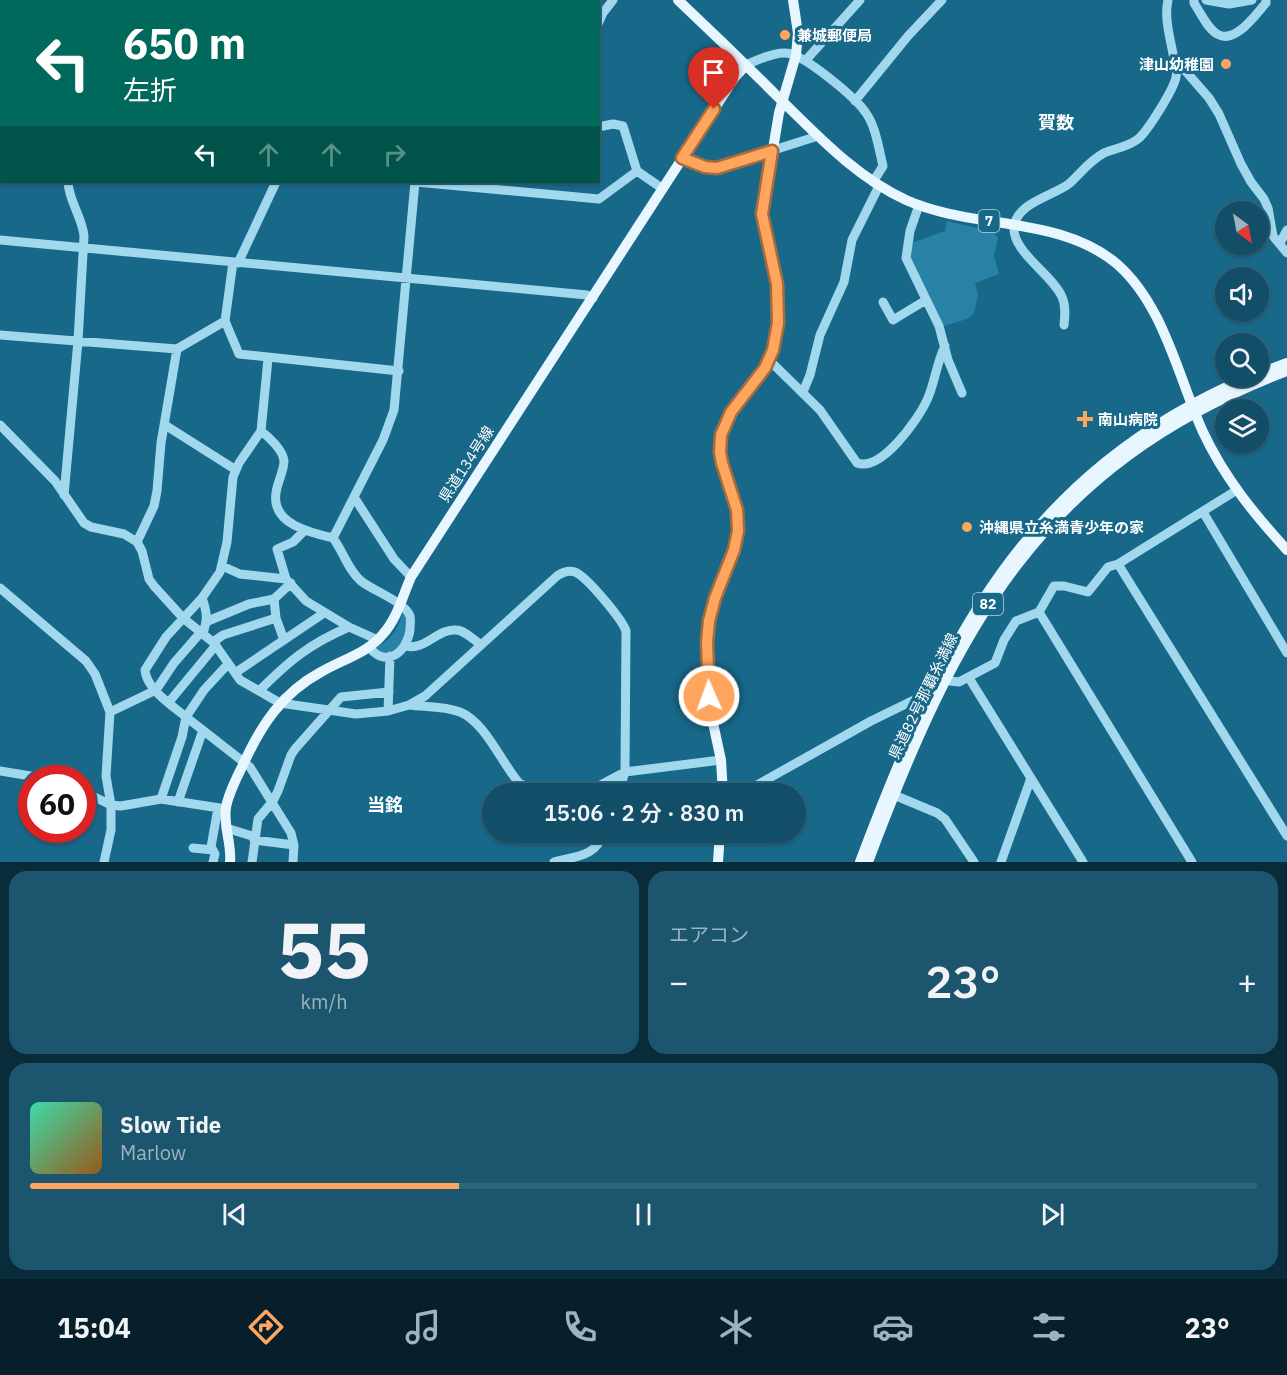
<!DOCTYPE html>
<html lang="ja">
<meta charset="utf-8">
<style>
:root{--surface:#124e68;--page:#1b556e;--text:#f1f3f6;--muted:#9cb4c0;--line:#31657c;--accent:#ffa55e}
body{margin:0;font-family:"IBM Plex Sans","Noto Sans JP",sans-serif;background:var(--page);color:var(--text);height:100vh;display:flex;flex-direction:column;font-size:22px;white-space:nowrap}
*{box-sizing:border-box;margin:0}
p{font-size:20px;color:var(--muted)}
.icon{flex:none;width:33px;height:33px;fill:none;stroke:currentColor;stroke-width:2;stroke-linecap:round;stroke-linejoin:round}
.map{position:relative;height:862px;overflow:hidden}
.panel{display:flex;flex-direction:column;gap:9px;padding:9px;background:#0a2b39;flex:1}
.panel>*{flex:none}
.guide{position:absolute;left:0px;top:0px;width:600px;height:183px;box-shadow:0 2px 4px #0004,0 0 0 2px var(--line);background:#00695c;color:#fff;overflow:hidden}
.needle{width:39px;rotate:148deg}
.controls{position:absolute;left:1215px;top:201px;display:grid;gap:12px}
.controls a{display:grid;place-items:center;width:54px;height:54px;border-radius:50%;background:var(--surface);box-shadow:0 2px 4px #0004,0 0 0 2px var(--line);font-size:30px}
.speed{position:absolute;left:18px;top:765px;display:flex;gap:12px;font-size:30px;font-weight:700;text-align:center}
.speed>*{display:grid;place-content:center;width:78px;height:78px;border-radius:50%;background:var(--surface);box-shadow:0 2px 4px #0004,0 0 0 2px var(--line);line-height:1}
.speed .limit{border:9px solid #d22;background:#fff;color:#111}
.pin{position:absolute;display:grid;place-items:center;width:51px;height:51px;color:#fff;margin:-62px -26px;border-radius:50% 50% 50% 0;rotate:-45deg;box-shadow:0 0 6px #0007}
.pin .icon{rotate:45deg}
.me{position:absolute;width:66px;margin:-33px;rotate:358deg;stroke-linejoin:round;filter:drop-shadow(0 0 4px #0008)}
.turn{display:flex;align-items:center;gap:21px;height:126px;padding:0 24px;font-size:27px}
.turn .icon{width:78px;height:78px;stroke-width:2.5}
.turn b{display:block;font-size:42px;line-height:51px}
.lanes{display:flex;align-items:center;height:57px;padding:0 24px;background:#0003;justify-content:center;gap:30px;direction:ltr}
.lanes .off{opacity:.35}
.big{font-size:45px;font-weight:600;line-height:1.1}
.panel .card{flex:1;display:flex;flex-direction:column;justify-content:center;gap:9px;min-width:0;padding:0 21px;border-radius:18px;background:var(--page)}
.panel .dial{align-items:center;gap:0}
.dial b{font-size:78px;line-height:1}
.song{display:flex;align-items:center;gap:18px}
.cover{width:72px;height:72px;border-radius:9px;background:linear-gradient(135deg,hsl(160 70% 55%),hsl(30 70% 35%))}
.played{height:6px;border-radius:3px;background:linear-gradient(90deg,var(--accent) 35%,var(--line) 35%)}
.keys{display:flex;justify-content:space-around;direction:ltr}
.heat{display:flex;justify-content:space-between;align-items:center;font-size:33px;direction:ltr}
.panel .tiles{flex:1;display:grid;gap:9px;grid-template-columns:1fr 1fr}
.card:last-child{grid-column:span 2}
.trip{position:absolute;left:482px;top:783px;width:324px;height:60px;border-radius:30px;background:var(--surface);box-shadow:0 2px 4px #0004,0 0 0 2px var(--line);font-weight:600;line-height:60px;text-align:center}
.tab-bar{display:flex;height:96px;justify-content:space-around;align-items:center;background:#071f2a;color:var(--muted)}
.tab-bar .icon{width:42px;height:42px}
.tab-bar .on{color:var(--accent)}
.tab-bar b{font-size:27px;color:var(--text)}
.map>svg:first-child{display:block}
.green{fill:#2882a6}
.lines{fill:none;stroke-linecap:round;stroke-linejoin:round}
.minor{stroke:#a1d8ee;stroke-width:9}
.major{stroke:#e8f7ff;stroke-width:10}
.route-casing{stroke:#a66b3d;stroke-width:15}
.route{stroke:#ffa55e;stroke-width:10}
.poi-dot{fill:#ffa55e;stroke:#18688a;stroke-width:2}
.labels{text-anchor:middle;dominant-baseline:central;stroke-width:6;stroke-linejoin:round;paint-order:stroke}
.shield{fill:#18688a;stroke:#bad2dc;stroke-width:1.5}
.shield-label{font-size:14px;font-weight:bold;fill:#fff}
.poi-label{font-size:15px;font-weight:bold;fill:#fff;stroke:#18688a;text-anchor:start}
.street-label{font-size:15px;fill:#fff;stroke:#18688a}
.quarter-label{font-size:18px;font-weight:bold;fill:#fff;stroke:#18688a}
</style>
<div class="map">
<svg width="1287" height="862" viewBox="0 0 1287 862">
<rect width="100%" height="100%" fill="#18688a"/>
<path class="green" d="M947,221L994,232L998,238L994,256L999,274L975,283L978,295L974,313L967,319L944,326L909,259L911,243L945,231Z
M402,614L407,617C406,635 403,654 380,652L376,648C391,639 398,631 402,614Z"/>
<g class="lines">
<path class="minor" d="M295,0V2
M416,0L432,2
M1194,0V3C1200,12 1207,28 1217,34C1235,45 1255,15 1266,3V0
M1206,0L1229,4L1252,0
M86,2V0
M530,2L531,0
M598,24L603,13L613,0
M0,53H2
M1175,59L1209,98L1219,114L1241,164L1251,182L1264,199L1268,208L1273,236L1287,253
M806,60L860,0
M746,65C757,60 774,52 786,53C804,54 856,98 866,113C876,127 879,150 883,166L873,182
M855,101L908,36L942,0
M598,127L613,124L623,126L637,171L663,189
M0,158H2
M683,158L705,167L717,168L818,136
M416,182L599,199L637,171
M919,205L910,231L906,258L939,326L948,360L962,393
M0,240L587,295L593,298
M1280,243L1287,230
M233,262L225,321L239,354L399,371
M238,263L276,182
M883,302L893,320L926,300
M1064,325C1065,316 1066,306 1062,297C1053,275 1012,252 1014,227C1017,202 1054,196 1070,183C1082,172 1089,161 1104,153C1116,148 1128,147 1138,139C1147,132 1174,89 1176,77C1178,69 1175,62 1173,54C1170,37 1164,18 1168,0
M0,335L177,349L225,321
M769,360L820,410L857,463C881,472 918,420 927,400C935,383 936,364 945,346
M803,392L810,375L820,335L844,282L852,240L879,186
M0,425L55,481L84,523L91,527L124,534L137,542L142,551L149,579L154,586L183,618L214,643L240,680L280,703L356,714L388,711L409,705L425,696L557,576C563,572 568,570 575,572C586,576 622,619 626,631L625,772L618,794
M165,425L236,470
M261,431C269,437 283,450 284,461C284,471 277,483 276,493C271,524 311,533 333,538C343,551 348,570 361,581C373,591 404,601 410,616C411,620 410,625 410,630C407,652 386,669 369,647
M64,495L78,341L84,236C82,216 69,202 68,182
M354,497L394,559L411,577
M1203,512L1287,653
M303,532L293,542L277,549L286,579L306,601L349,627L378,640
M333,538L383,440L394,410L415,182
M137,542L154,506L157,491L161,443L177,349
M1118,564L1287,836
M222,566L240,574L286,579
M0,588L86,661L95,674L110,712L106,776L111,805V830L104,862
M202,598C207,612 208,619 203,633
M274,599L276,618L284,640
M1039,612L1192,862
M208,621L249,604L274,599L291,583
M213,642L223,635L276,618
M406,646C425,651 438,628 456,630C464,630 474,640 481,645
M228,664L204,690L186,717L250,767L291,833L294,845L293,862
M235,673L324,613
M934,673L950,681L959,682L995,663L1004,640L1016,621L1039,612L1054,586H1064L1088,592L1108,567L1118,564L1237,490
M969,678L1083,862
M259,691C289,661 309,644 349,627
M169,702L216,645
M409,705C426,707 444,706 460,712C485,722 501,762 519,783L528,787L579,793L593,789L625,772L721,760
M388,711L390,656
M110,712L156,690L174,663L201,632
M0,771L43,778
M82,791L111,805L121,806L161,799L226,809
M741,794L871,721L916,699L927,698
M894,795L937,813L945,819L974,862
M161,799L182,737L186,717C173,706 146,689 145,670L166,637L202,598L220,572L227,542L233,477L239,463L261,431L268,359
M178,802L203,730
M226,828L255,837
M254,840L294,845
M193,848L213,850
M213,862L215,854L211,847L218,808
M252,862L258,819L273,801L278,791L291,755L295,749L341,697L389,692
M554,862C577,856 596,857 604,832
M1001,862L1031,778"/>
<path class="major" d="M678,0C712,32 746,65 779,98C818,136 856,177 906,200C973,230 1059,215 1117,264C1164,305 1178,377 1203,432C1224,477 1254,514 1287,550
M1258,374L1287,363
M723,794L721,760L710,709L707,632L711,609L734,550L738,521L735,500L722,463L720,443L727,419L765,368L773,350L776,333L779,303L777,284L762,215L779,113L796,55L798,33L793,0
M230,862C232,844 223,826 226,807C229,792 236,779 243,765C261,725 282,693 321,672C341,660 368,653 383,634C397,619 403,595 411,577L735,77L746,65
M718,862L720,832
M860,862C942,644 1024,472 1251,376
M868,862C956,628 1040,465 1287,371"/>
</g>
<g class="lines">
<g class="route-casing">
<path id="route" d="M709,696L707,642L709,621L715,598L734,550L738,531L737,510L722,463L720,452L721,435L731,412L765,368L773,350L778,323L777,284L762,214L772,151L717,168L705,167L682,158L714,109"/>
</g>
<use href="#route" class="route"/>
</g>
<g class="poi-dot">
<circle cx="785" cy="35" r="6"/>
<circle cx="1226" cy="64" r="6"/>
<path d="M1082 410h6v6h6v6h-6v6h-6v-6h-6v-6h6z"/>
<circle cx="967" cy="527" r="6"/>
</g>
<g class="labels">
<g class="shield">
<rect x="978.5" y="210" width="21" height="22" rx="4.5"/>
<rect x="973" y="593" width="30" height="22" rx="4.5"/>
</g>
<g class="shield-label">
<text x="989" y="221">7</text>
<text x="988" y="604">82</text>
</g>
<g class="poi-label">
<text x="797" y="35">兼城郵便局</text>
<text x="1214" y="64" text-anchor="end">津山幼稚園</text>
<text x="1098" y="419">南山病院</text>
<text x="979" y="527">沖縄県立糸満青少年の家</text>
</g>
<g class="street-label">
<text transform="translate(466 464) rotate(-57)">県道134号線</text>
<text transform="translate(923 696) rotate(-64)">県道82号那覇糸満線</text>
</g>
<g class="quarter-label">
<text x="1056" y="122">賀数</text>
<text x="385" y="804">当銘</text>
</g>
</g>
</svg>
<div class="controls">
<a><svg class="needle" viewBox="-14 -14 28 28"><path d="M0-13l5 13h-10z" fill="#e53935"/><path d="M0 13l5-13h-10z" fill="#9cb4c0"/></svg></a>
<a><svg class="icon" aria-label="sound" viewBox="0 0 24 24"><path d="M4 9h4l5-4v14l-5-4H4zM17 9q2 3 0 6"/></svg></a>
<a><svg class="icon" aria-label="search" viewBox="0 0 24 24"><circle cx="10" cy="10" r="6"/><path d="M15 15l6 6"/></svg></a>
<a><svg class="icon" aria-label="layers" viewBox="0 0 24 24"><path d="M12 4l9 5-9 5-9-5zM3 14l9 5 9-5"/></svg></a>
</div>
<div class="speed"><div class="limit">60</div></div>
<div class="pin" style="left:714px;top:109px;background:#d93025"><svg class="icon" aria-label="arrive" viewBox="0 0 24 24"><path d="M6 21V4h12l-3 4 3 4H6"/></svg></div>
<svg class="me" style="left:709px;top:696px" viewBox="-20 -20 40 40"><circle r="17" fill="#ffa55e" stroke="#fff" stroke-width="3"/><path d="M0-11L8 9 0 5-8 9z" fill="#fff"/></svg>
<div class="trip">15:06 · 2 分 · 830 m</div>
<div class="guide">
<div class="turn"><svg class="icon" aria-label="left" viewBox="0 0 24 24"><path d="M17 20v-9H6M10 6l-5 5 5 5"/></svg><div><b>650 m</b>左折</div></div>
<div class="lanes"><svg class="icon" aria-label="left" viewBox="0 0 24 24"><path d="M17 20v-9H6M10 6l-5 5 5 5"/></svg><svg class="icon off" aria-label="ahead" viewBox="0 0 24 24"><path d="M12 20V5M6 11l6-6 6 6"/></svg><svg class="icon off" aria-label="ahead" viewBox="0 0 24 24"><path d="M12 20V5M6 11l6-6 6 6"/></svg><svg class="icon off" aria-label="right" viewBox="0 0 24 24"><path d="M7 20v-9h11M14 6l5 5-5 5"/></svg></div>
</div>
</div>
<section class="panel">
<div class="tiles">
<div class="card dial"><b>55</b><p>km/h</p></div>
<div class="card"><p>エアコン</p>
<div class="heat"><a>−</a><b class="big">23°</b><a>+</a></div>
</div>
<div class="card">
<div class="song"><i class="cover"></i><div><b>Slow Tide</b><p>Marlow</p></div></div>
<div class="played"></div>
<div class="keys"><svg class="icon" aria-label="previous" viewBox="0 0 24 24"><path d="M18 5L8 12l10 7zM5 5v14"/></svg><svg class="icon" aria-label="pause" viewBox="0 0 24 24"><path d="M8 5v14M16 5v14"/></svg><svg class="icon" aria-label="next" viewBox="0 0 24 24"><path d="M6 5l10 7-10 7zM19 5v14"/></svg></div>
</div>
</div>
</section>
<nav class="tab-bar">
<b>15:04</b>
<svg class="icon on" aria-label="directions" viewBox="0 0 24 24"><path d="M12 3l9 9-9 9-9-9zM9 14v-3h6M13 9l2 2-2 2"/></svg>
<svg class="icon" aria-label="music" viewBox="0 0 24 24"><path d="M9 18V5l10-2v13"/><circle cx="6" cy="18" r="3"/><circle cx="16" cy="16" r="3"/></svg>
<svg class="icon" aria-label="phone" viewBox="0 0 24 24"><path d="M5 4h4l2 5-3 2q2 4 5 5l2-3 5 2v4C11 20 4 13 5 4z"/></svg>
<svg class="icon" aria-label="climate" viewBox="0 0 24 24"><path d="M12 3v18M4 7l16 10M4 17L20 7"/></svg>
<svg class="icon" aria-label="car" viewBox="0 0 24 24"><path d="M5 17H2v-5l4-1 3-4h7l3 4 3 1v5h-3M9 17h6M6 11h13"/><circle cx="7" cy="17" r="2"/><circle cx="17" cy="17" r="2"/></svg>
<svg class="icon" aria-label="filters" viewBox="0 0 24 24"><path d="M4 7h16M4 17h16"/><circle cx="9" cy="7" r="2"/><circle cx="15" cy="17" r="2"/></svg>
<b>23°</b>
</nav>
